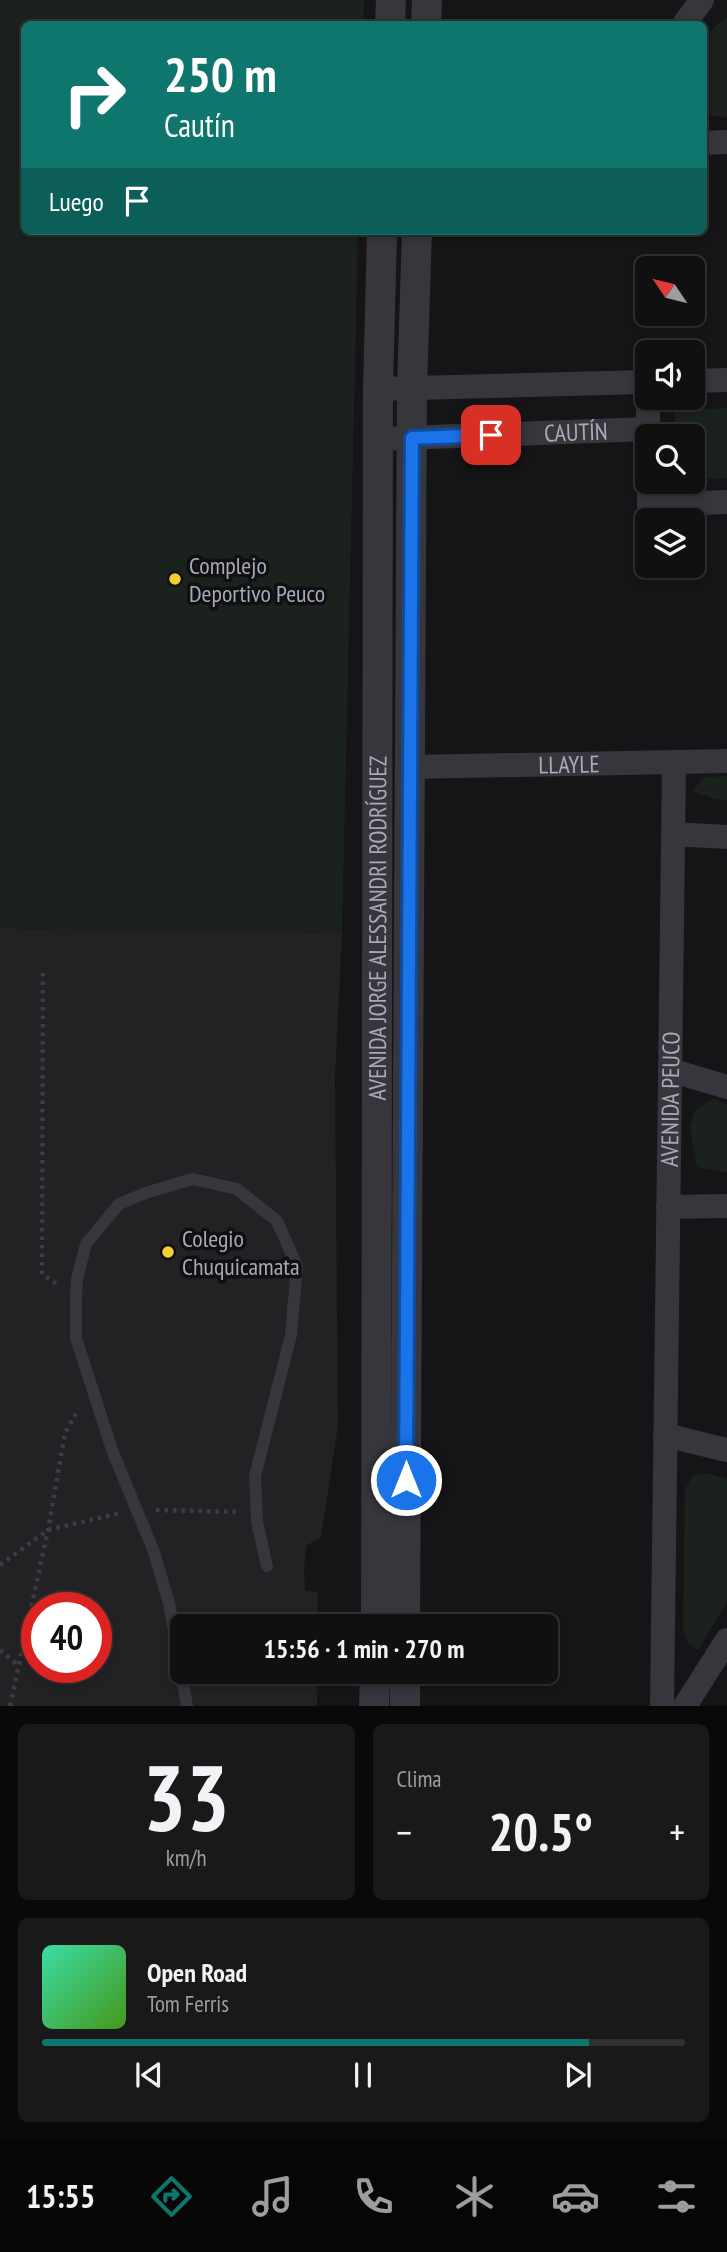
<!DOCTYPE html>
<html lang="es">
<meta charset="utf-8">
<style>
:root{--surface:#101011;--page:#19191a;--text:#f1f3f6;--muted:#9c9d9f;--line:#303031;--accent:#0f766e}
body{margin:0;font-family:"PT Sans Narrow",sans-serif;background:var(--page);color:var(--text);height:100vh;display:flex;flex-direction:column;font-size:26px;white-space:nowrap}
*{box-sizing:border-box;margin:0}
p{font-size:23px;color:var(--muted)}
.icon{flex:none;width:38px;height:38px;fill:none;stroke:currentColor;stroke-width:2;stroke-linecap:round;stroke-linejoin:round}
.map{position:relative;height:1706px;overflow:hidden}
.sheet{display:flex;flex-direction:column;gap:18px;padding:18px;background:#090909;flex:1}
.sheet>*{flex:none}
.banner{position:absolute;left:21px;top:21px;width:686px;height:214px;border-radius:10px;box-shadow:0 4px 10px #0003,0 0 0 2px var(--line);background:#0f766e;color:#fff;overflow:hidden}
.needle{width:46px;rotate:305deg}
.fabs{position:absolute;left:635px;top:256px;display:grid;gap:14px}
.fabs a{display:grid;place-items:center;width:70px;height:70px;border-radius:10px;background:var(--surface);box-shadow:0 4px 10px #0003,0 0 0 2px var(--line);font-size:35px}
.speed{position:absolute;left:21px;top:1592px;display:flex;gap:14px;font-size:35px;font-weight:700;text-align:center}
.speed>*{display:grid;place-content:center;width:91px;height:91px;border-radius:50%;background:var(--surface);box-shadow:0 4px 10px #0003,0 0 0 2px var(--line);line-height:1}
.speed .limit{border:10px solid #d22;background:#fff;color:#111}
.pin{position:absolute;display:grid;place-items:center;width:60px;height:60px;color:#fff;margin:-30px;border-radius:14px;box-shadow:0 4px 10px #0006}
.me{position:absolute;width:77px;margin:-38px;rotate:0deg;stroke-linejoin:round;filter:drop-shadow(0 0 5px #0008)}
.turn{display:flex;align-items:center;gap:24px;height:147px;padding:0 28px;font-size:32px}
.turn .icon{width:91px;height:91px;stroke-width:2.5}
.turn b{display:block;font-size:49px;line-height:60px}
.then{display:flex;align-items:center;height:66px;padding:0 28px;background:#0003;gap:14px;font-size:26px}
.big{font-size:52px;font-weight:700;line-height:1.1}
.sheet .tile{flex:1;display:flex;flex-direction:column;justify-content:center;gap:10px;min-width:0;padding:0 24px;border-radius:10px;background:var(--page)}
.sheet .dial{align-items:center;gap:0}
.dial b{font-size:91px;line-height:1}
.song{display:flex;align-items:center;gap:21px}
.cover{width:84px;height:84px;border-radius:10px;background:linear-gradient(135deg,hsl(160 70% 55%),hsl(100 70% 35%))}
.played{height:7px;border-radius:4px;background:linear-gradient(90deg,var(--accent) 85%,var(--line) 85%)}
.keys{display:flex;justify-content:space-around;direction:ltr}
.heat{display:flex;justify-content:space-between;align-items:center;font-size:38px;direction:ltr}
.sheet .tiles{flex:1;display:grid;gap:18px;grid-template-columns:1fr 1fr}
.tile:last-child{grid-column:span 2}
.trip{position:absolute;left:170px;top:1614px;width:388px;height:70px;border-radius:10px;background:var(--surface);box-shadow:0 4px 10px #0003,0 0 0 2px var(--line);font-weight:700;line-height:70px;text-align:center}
.dock{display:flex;height:112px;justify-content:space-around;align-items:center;background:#060607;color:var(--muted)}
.dock .icon{width:49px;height:49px}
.dock .on{color:var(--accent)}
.dock b{font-size:32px;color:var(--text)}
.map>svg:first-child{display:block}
.built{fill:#222124;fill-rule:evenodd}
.green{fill:#1b221d}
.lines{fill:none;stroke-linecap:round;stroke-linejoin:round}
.path{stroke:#3c3d43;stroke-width:4.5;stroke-dasharray:3.5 5;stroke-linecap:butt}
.service{stroke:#36363c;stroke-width:12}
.minor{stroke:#36363c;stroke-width:24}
.tertiary{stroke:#36363c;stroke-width:30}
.route-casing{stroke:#114b97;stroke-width:18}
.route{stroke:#1a73e8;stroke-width:12}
.poi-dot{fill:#f4cd30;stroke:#101012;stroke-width:2.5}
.labels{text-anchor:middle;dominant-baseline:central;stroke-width:7;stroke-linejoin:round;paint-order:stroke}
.street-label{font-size:24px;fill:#a7aab7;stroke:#101012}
.poi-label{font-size:24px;fill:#a7aab7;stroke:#101012;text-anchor:start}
</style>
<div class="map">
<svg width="727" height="1706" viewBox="0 0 727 1706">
<rect width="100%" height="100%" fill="#151517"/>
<path class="built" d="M0,928L342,933L335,1078L338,1426L321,1537L306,1546L304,1569L305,1590L318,1593L317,1626H182V1671H317V1706H0ZM37,1608H96V1668H37Z"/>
<path class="green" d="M0,0H364L363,24H24V231H358L342,933L0,928Z
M727,18V117L712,116L704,108C703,76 694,35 727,18Z
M727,408V478L693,480V436H675L674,411Z
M727,776V800L716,799L692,791L705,777Z
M713,1099L727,1104V1173L697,1167L690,1127L695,1110Z
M706,1473L727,1479V1602L698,1650L688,1643L683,1631L685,1490L692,1476Z"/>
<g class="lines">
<path class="path" d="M43,973L42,1274L58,1285
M156,1510L238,1512
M0,1565L48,1530L120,1513
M0,1650L19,1666
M10,1706L48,1530L65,1433L79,1409"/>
<path class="service" d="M187,1706L169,1603L154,1552L112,1450L76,1338V1298L77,1279L86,1244L119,1204L148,1192L193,1179L237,1189L277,1221L297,1266L291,1335L255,1476L257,1522L267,1566"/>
<g class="minor">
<path d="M684,24L702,0"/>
<path d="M704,143L727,142"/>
<path d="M693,381L727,380"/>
<path d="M648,382V436"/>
<path d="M378,389L646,382"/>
<path id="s1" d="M378,439L647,429"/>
<path d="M649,481V505L727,502"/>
<path id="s2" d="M410,767L727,761"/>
<path d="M673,834L727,837"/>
<path d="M670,1070L727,1087"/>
<path d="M668,1207L727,1206"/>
<path d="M665,1435L727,1450"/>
<path id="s3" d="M662,1706L674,764"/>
<path d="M685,1706L727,1640"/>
</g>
<g class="tertiary">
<path d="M390,24L391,0"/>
<path d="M426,24L427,0"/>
<path id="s4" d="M376,1626L378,389L382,231"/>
<path d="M405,1626L412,388L417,231"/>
<path d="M374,1706L375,1671"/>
<path d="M405,1706V1671"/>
</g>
</g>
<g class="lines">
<g class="route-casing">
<path id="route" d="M406,1480L412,438L491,435"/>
</g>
<use href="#route" class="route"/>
</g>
<g class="poi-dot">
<circle cx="175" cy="579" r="7"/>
<circle cx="168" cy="1252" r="7"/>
</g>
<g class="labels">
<g class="street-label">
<text stroke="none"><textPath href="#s1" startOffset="198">CAUTÍN</textPath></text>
<text stroke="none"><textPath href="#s2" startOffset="159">LLAYLE</textPath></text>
<text stroke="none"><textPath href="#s4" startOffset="698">AVENIDA JORGE ALESSANDRI RODRÍGUEZ</textPath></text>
<text stroke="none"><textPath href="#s3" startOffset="607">AVENIDA PEUCO</textPath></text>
</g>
<g class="poi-label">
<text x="189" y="565">Complejo<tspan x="189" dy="28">Deportivo Peuco</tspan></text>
<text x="182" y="1238">Colegio<tspan x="182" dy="28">Chuquicamata</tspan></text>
</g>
</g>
</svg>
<div class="fabs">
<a><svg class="needle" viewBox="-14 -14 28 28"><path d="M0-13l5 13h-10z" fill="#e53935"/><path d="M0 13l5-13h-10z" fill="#9c9d9f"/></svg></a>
<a><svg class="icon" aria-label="sound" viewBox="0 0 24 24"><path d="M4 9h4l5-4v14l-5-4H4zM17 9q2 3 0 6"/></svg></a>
<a><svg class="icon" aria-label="search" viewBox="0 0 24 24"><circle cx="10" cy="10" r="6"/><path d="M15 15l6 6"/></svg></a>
<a><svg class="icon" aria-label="layers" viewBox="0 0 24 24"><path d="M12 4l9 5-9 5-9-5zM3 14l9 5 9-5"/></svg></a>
</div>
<div class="speed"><div class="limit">40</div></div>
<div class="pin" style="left:491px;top:435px;background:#d93025"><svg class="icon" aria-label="arrive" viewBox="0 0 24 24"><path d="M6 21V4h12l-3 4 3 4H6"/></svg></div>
<svg class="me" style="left:406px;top:1480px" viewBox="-20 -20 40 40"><circle r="17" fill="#1a73e8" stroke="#fff" stroke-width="3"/><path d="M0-11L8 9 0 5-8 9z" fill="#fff"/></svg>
<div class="trip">15:56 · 1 min · 270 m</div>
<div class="banner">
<div class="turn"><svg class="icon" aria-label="right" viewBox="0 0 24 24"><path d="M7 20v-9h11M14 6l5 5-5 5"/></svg><div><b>250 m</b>Cautín</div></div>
<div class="then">Luego<svg class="icon" aria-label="arrive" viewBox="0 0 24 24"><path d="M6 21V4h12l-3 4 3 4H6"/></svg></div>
</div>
</div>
<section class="sheet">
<div class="tiles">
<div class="tile dial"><b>33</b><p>km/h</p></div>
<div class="tile"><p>Clima</p>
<div class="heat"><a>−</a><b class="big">20.5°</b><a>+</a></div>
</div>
<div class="tile">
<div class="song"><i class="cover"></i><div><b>Open Road</b><p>Tom Ferris</p></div></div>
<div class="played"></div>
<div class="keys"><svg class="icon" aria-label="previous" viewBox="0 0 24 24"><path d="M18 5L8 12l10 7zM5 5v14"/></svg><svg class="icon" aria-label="pause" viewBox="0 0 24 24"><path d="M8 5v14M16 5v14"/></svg><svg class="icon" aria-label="next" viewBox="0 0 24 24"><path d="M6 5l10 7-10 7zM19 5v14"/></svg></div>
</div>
</div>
</section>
<nav class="dock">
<b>15:55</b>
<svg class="icon on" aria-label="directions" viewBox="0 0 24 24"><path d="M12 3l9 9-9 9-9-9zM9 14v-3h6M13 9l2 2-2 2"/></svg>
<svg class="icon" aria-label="music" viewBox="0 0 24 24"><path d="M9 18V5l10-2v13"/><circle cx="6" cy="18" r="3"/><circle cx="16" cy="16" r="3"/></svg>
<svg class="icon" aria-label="phone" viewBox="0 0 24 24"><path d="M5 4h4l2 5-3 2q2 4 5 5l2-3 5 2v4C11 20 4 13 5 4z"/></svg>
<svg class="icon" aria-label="climate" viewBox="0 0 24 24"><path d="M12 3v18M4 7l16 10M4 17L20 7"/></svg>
<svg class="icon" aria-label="car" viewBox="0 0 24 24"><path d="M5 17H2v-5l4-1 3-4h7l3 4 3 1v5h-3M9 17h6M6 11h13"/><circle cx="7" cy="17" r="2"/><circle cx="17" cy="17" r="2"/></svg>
<svg class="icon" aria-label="filters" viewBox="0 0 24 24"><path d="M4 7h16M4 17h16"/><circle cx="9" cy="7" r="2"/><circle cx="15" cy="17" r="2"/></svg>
</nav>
